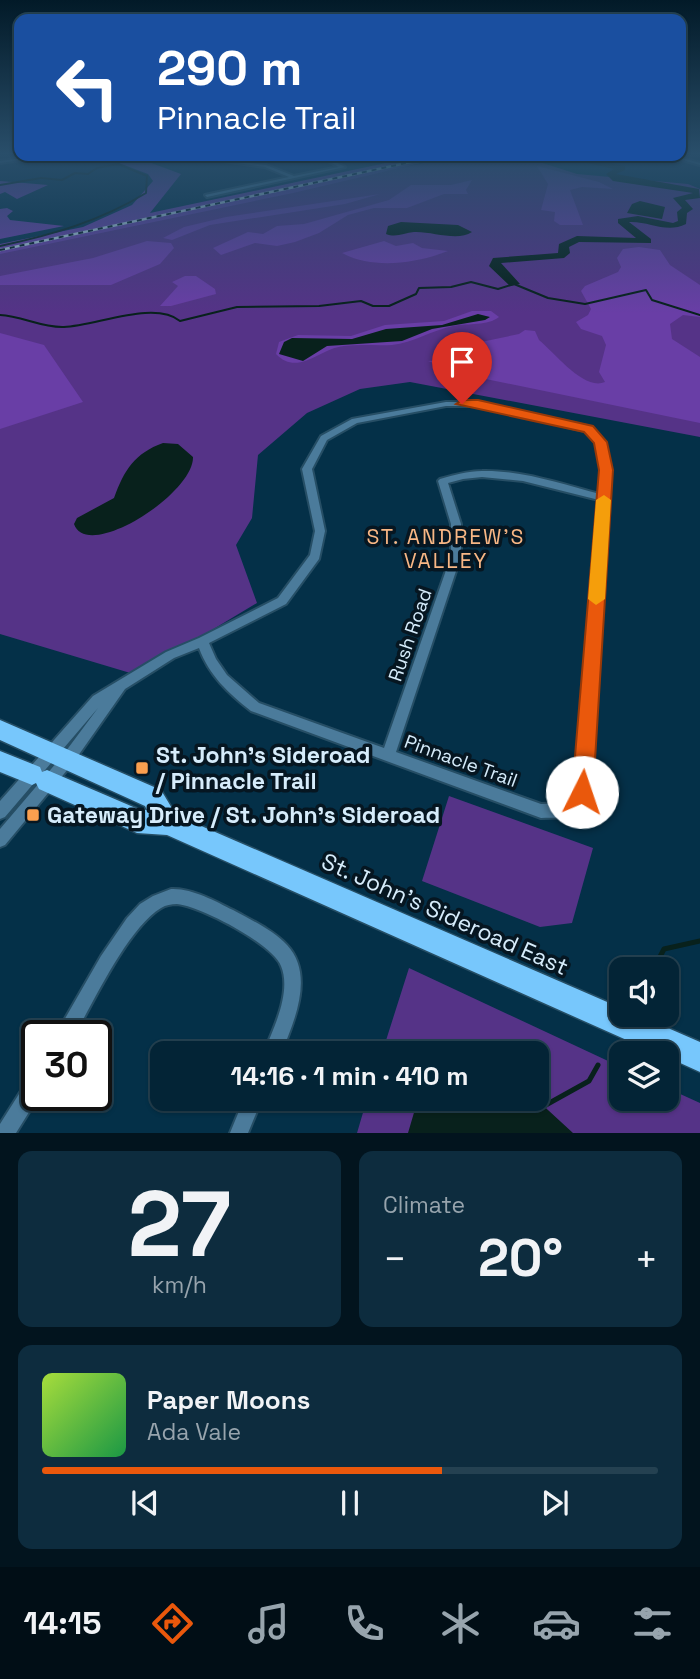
<!DOCTYPE html>
<meta charset="utf-8">
<style>
:root{--surface:#032436;--page:#0d2c3e;--text:#f1f3f6;--muted:#97a4ad;--line:#244151;--accent:#ea580c}
body{margin:0;font-family:"Space Grotesk",sans-serif;background:var(--page);color:var(--text);height:100vh;display:flex;flex-direction:column;font-size:26px;white-space:nowrap}
*{box-sizing:border-box;margin:0}
p{font-size:23px;color:var(--muted)}
.icon{flex:none;width:38px;height:38px;fill:none;stroke:currentColor;stroke-width:2;stroke-linecap:round;stroke-linejoin:round}
.map{position:relative;height:1133px;overflow:hidden}
.sheet{display:flex;flex-direction:column;gap:18px;padding:18px;background:#02141e;flex:1}
.sheet>*{flex:none}
.hud{position:absolute;left:14px;top:14px;width:672px;height:147px;border-radius:14px;box-shadow:0 2px 5px #0004,0 0 0 2px var(--line);background:#1a4fa0;color:#fff;overflow:hidden}
.buttons{position:absolute;left:609px;top:957px;display:grid;gap:14px}
.buttons a{display:grid;place-items:center;width:70px;height:70px;border-radius:14px;background:var(--surface);box-shadow:0 2px 5px #0004,0 0 0 2px var(--line);font-size:35px}
.speed{position:absolute;left:21px;top:1020px;display:flex;gap:14px;font-size:35px;font-weight:700;text-align:center}
.speed>*{display:grid;place-content:center;width:91px;height:91px;border-radius:50%;background:var(--surface);box-shadow:0 2px 5px #0004,0 0 0 2px var(--line);line-height:1}
.speed .limit{border:4px solid #111;border-radius:10px;background:#fff;color:#111}
.pin{position:absolute;display:grid;place-items:center;width:60px;height:60px;color:#fff;margin:-72px -30px;border-radius:50% 50% 50% 0;rotate:-45deg;box-shadow:0 0 7px #0007}
.pin .icon{rotate:45deg}
.me{position:absolute;width:77px;margin:-38px;rotate:4deg;stroke-linejoin:round;filter:drop-shadow(0 0 5px #0008)}
.turn{display:flex;align-items:center;gap:24px;height:147px;padding:0 28px;font-size:32px}
.turn .icon{width:91px;height:91px;stroke-width:2.5}
.turn b{display:block;font-size:49px;line-height:60px}
.big{font-size:52px;font-weight:700;line-height:1.1}
.sheet .tile{flex:1;display:flex;flex-direction:column;justify-content:center;gap:10px;min-width:0;padding:0 24px;border-radius:14px;background:var(--page)}
.sheet .dial{align-items:center;gap:0}
.dial b{font-size:91px;line-height:1}
.song{display:flex;align-items:center;gap:21px}
.cover{width:84px;height:84px;border-radius:10px;background:linear-gradient(135deg,hsl(80 70% 55%),hsl(140 70% 35%))}
.played{height:7px;border-radius:4px;background:linear-gradient(90deg,var(--accent) 65%,var(--line) 65%)}
.keys{display:flex;justify-content:space-around;direction:ltr}
.heat{display:flex;justify-content:space-between;align-items:center;font-size:38px;direction:ltr}
.sheet .tiles{flex:1;display:grid;gap:18px;grid-template-columns:1fr 1fr}
.tile:last-child{grid-column:span 2}
.trip{position:absolute;left:150px;top:1041px;width:399px;height:70px;border-radius:14px;background:var(--surface);box-shadow:0 2px 5px #0004,0 0 0 2px var(--line);font-weight:700;line-height:70px;text-align:center}
.menu{display:flex;height:112px;justify-content:space-around;align-items:center;background:#010e16;color:var(--muted)}
.menu .icon{width:49px;height:49px}
.menu .on{color:var(--accent)}
.menu b{font-size:32px;color:var(--text)}
.map>svg:first-child{display:block}
.green{fill:#553387}
.forest{fill:#693ea6}
.water{fill:#08211c}
.lines{fill:none;stroke-linecap:round;stroke-linejoin:round}
.stream-far1{stroke:#08211c;stroke-width:2}
.stream{stroke:#08211c;stroke-width:5}
.river{fill:#08211c;fill-rule:evenodd}
.street-casing{stroke:#264e65;stroke-width:4}
.primary-casing{stroke:#264e65;stroke-width:3}
.street{fill:#4b7b9b;fill-rule:evenodd}
.primary{fill:#77c7fc;fill-rule:evenodd}
.rail-casing{stroke:#b5cfdf;stroke-width:2.5}
.rail{stroke:#061621;stroke-width:2;stroke-dasharray:5;stroke-linecap:butt}
.route{fill:#ea580c;stroke:#983908;stroke-width:2}
.slow{fill:#f59e0b}
.poi-dot{fill:#fa9f4f;stroke:#061621;stroke-width:2.5}
.labels{text-anchor:middle;dominant-baseline:central;stroke-width:7;stroke-linejoin:round;paint-order:stroke}
.street-label{font-size:19px;fill:#d6ecfb;stroke:#061621}
.neighbourhood-label{font-size:21px;letter-spacing:2px;fill:#f8b785;stroke:#061621}
.near-poi-label{font-size:23px;font-weight:bold;fill:#d6ecfb;stroke:#061621;text-anchor:start}
.near-street-label{font-size:23px;fill:#d6ecfb;stroke:#061621}
</style>
<div class="map">
<svg width="700" height="1133" viewBox="0 0 700 1133">
<rect width="100%" height="100%" fill="#043048"/>
<path class="green" d="M457,156L530,159L577,174L688,184L700,189V437L410,382L360,389L307,413L258,455L252,518L236,545L257,603L137,675L0,634V251Z
M449,796L593,848L572,923L540,927L422,881Z
M409,968L621,1067V1099H667V1088L700,1103V1133H357L367,1099H537V1054L382,1053Z"/>
<path class="forest" d="M116,156L135,157L181,174L150,213L381,164L401,159V156H451L293,193L0,254V244L83,227L132,205L153,181L148,174L119,163Z
M537,166L599,182L613,189L582,187L570,190L583,225H560L554,221L555,212L541,210L548,184Z
M472,180L466,190L468,194H444L407,208H374L348,215L319,233L295,242L277,246L255,243L221,255L213,248L248,232L263,234L277,226L304,224L389,200L411,185H451Z
M0,181L48,185L17,199L5,192L0,194Z
M380,194L345,204L210,225L172,240L163,238L184,227L226,217Z
M7,208L13,211L7,216L10,220L64,226L0,239V209Z
M147,241L171,243L174,248L160,264L111,285H0V276L93,258Z
M384,241L396,246L413,243L422,248L448,251C418,263 373,270 342,253Z
M639,247L660,250L670,265L700,285V317L683,315L670,324L672,339L700,357V423L466,375L428,361L441,360L457,347L519,334L525,330L535,331L539,340C556,354 584,391 605,382L599,372L606,345L602,336L581,329L576,322L588,315L591,309L581,291L585,286L618,272L621,267L617,258L623,249Z
M185,276H196L215,289L216,294L171,306H160L178,286L172,282Z
M472,311H491L499,317C488,326 468,323 453,326C432,330 413,343 392,345C376,346 360,344 344,346C320,348 298,377 276,354L279,342L298,335L351,336L385,325L444,321Z
M0,333L44,345L83,402L0,429Z"/>
<path class="water" d="M640,201L665,207L662,219L627,213L632,204Z
M401,222L458,225L472,232C457,242 432,231 414,232C404,233 396,238 386,234L388,226Z
M478,314L490,317L485,320L432,329L402,341L327,346L303,361L279,354L284,342L292,338L352,339L386,329L442,325Z
M163,443L178,444L193,457C194,494 87,562 74,524L77,518L114,498C124,470 135,453 163,443Z
M418,1099H536L573,1133H408Z"/>
<g class="lines">
<path class="stream-far1" d="M0,185L41,178L62,180L75,173L88,174L97,168L118,164L147,176L146,193C100,221 52,235 0,246
M0,315C22,316 42,328 64,327C96,326 154,300 180,321L237,307L319,306L361,301L373,306H389L416,294L419,288L451,287L471,282L498,289L514,284L548,298L585,304L646,290L652,300L700,315"/>
<path class="stream" d="M653,970L664,949L700,941
M544,1106L589,1081L598,1065"/>
<path class="river" d="M556,156H571L625,166V170L616,174L699,189L700,198L685,200L693,209L687,213L686,224C666,234 650,221 629,222L651,239V243L579,242L569,247L570,253L564,258L501,263L520,284L510,286L489,266L493,258L558,253L559,244L577,236L636,238L618,223V219L638,216L673,223L678,221L677,212L682,208L673,198L693,193L613,181L606,174L614,169Z"/>
<g class="street-casing">
<path id="street" d="M37,156H47L0,163V161Z
M189,156H199L266,165L294,176L339,167L319,156H324L345,167L207,197L205,195L289,177L265,167Z
M669,156H675L700,163V165Z
M446,402H478L591,427L605,442L611,470L589,792C576,820 569,817 541,818L251,711C228,693 209,675 199,648L174,658L125,689L73,763L5,845L0,847V829L63,755L98,708L5,817L0,819V801L93,696L166,652L199,638L278,598L310,555L315,531L302,469L321,436L352,419ZM446,406H478L585,431L597,443L601,470L600,494C561,484 522,470 482,471C468,471 454,475 440,479L438,481L451,524V556L384,748L259,703L227,675L216,659L209,643L286,604L319,559L325,531L312,469L327,440L357,423ZM482,477L523,481L599,500L575,790L565,803L541,804L396,752L461,556V524L448,483L463,479Z
M171,889C192,888 215,901 233,910C251,920 273,930 287,945C315,975 294,1022 281,1054H263C273,1030 292,992 281,966C273,944 200,906 177,904C171,904 166,905 161,908C128,928 94,1001 74,1036H55L101,956L127,918L140,904L153,896Z
M37,1072V1096H39L16,1133H0V1124L31,1075Z
M244,1099H262L248,1133H230Z"/>
</g>
<g class="primary-casing">
<path id="primary" d="M0,720L161,790L176,815L621,1008V1015H638L700,1042V1072L667,1057V1054H658L167,835L137,833L39,789L36,783L32,785L0,772V751L40,767L42,772L47,770L138,809L147,810L145,806L0,740Z"/>
</g>
<use href="#street" class="street"/>
<use href="#primary" class="primary"/>
<g class="rail-casing">
<path id="rail" d="M0,250L439,156"/>
</g>
<use href="#rail" class="rail"/>
</g>
<linearGradient id="sky" x2="0" y2="1"><stop stop-color="#021a28"/><stop offset="0.49" stop-color="#294e6a"/><stop offset="1" stop-color="#294e6a" stop-opacity="0"/></linearGradient>
<rect width="700" height="313" fill="url(#sky)"/>
<path class="route" d="M478,400L593,426L607,442L613,470L593,792L590,799L582,802L575,799L572,792L599,470L594,443L584,432L456,404L462,400Z"/>
<path class="slow" d="M604,495L611,500L605,599L596,605L588,599L596,500Z"/>
<g class="poi-dot">
<rect x="135" y="761" width="14" height="14" rx="3.5"/>
<rect x="26" y="808" width="14" height="14" rx="3.5"/>
</g>
<g class="labels">
<g class="street-label">
<text transform="translate(410 635) rotate(-71)">Rush Road</text>
<text transform="translate(461 761) rotate(20)">Pinnacle Trail</text>
</g>
<g class="neighbourhood-label">
<text x="446" y="536">ST. ANDREW'S<tspan x="446" dy="24">VALLEY</tspan></text>
</g>
<g class="near-poi-label">
<text x="156" y="755">St. John's Sideroad<tspan x="156" dy="26">/ Pinnacle Trail</tspan></text>
<text x="47" y="815">Gateway Drive / St. John's Sideroad</text>
</g>
<g class="near-street-label">
<text transform="translate(445 914) rotate(24)">St. John's Sideroad East</text>
</g>
</g>
</svg>
<div class="buttons">
<a><svg class="icon" aria-label="sound" viewBox="0 0 24 24"><path d="M4 9h4l5-4v14l-5-4H4zM17 9q2 3 0 6"/></svg></a>
<a><svg class="icon" aria-label="layers" viewBox="0 0 24 24"><path d="M12 4l9 5-9 5-9-5zM3 14l9 5 9-5"/></svg></a>
</div>
<div class="speed"><div class="limit">30</div></div>
<div class="pin" style="left:462px;top:404px;background:#d93025"><svg class="icon" aria-label="arrive" viewBox="0 0 24 24"><path d="M6 21V4h12l-3 4 3 4H6"/></svg></div>
<svg class="me" style="left:582px;top:792px" viewBox="-20 -20 40 40"><circle r="19" fill="#fff"/><path d="M0-13L10 11 0 6-10 11z" fill="#ea580c"/></svg>
<div class="trip">14:16 · 1 min · 410 m</div>
<div class="hud">
<div class="turn"><svg class="icon" aria-label="left" viewBox="0 0 24 24"><path d="M17 20v-9H6M10 6l-5 5 5 5"/></svg><div><b>290 m</b>Pinnacle Trail</div></div>
</div>
</div>
<section class="sheet">
<div class="tiles">
<div class="tile dial"><b>27</b><p>km/h</p></div>
<div class="tile"><p>Climate</p>
<div class="heat"><a>−</a><b class="big">20°</b><a>+</a></div>
</div>
<div class="tile">
<div class="song"><i class="cover"></i><div><b>Paper Moons</b><p>Ada Vale</p></div></div>
<div class="played"></div>
<div class="keys"><svg class="icon" aria-label="previous" viewBox="0 0 24 24"><path d="M18 5L8 12l10 7zM5 5v14"/></svg><svg class="icon" aria-label="pause" viewBox="0 0 24 24"><path d="M8 5v14M16 5v14"/></svg><svg class="icon" aria-label="next" viewBox="0 0 24 24"><path d="M6 5l10 7-10 7zM19 5v14"/></svg></div>
</div>
</div>
</section>
<nav class="menu">
<b>14:15</b>
<svg class="icon on" aria-label="directions" viewBox="0 0 24 24"><path d="M12 3l9 9-9 9-9-9zM9 14v-3h6M13 9l2 2-2 2"/></svg>
<svg class="icon" aria-label="music" viewBox="0 0 24 24"><path d="M9 18V5l10-2v13"/><circle cx="6" cy="18" r="3"/><circle cx="16" cy="16" r="3"/></svg>
<svg class="icon" aria-label="phone" viewBox="0 0 24 24"><path d="M5 4h4l2 5-3 2q2 4 5 5l2-3 5 2v4C11 20 4 13 5 4z"/></svg>
<svg class="icon" aria-label="climate" viewBox="0 0 24 24"><path d="M12 3v18M4 7l16 10M4 17L20 7"/></svg>
<svg class="icon" aria-label="car" viewBox="0 0 24 24"><path d="M5 17H2v-5l4-1 3-4h7l3 4 3 1v5h-3M9 17h6M6 11h13"/><circle cx="7" cy="17" r="2"/><circle cx="17" cy="17" r="2"/></svg>
<svg class="icon" aria-label="filters" viewBox="0 0 24 24"><path d="M4 7h16M4 17h16"/><circle cx="9" cy="7" r="2"/><circle cx="15" cy="17" r="2"/></svg>
</nav>
